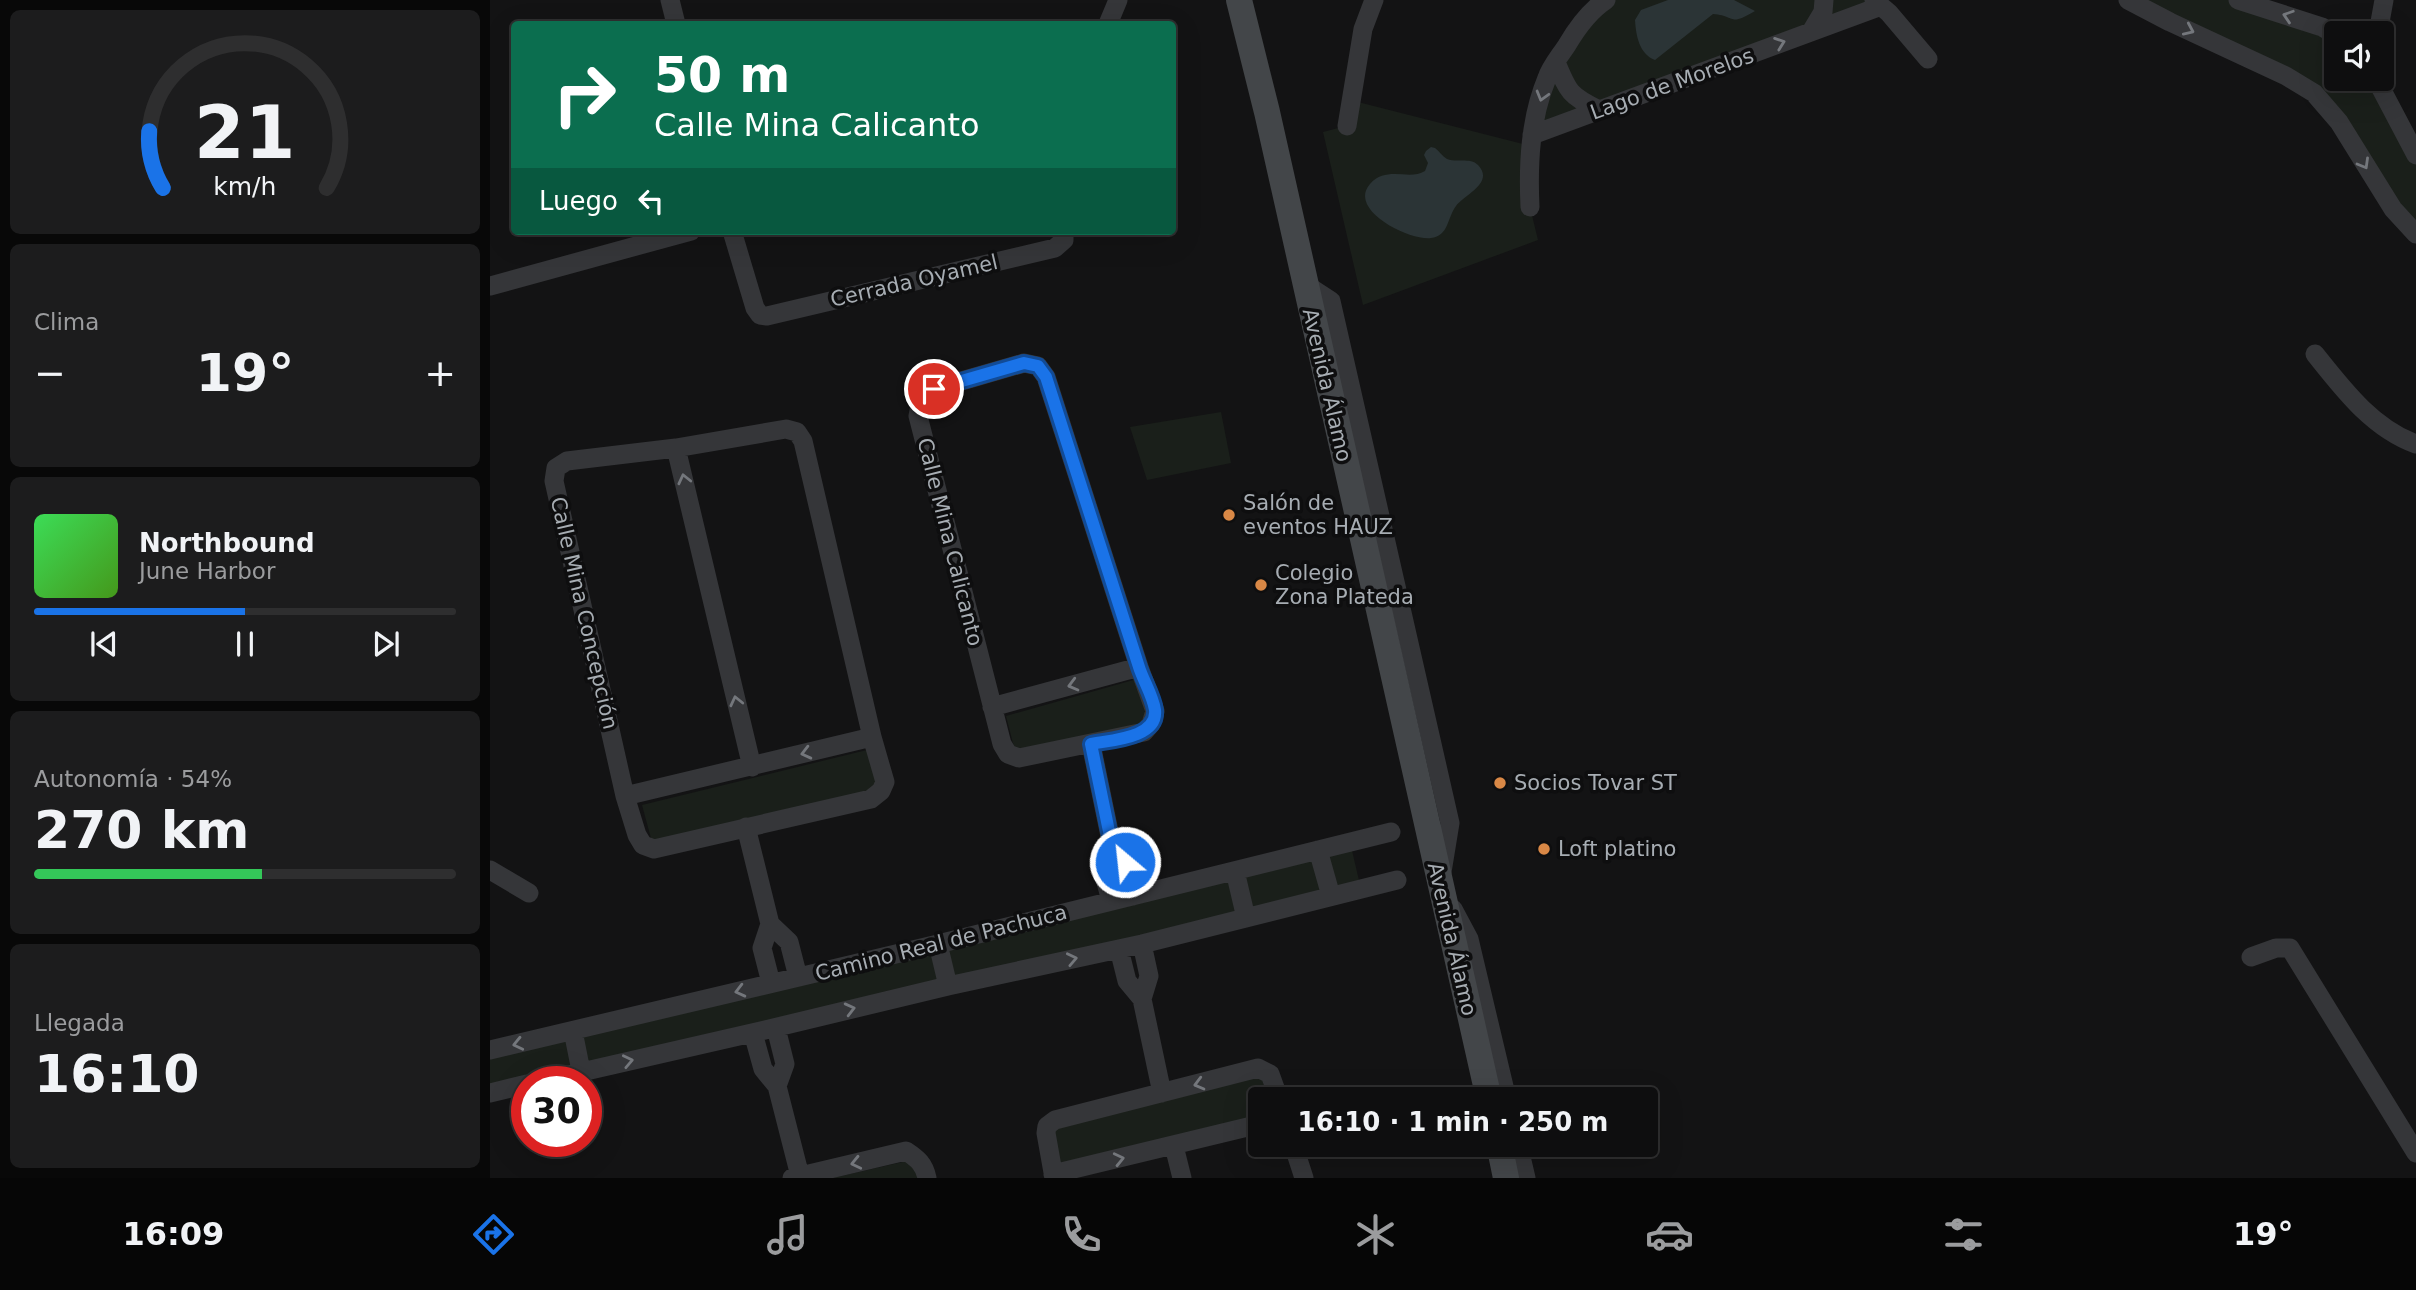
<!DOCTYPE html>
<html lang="es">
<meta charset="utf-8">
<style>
:root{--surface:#0e0e0f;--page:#1c1c1d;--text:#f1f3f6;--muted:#9b9c9e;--line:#2e2e2f;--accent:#1a73e8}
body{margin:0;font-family:"DejaVu Sans",sans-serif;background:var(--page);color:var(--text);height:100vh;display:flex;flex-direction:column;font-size:26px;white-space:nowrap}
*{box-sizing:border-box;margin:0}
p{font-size:23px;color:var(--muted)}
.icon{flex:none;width:38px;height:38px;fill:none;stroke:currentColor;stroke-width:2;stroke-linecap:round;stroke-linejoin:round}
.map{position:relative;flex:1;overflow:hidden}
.side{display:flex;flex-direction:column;gap:10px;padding:10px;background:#080808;width:490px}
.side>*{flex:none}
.banner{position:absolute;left:21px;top:21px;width:665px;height:214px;border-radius:7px;box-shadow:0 7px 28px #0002,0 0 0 2px var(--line);background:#0b6e4f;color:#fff;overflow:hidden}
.buttons{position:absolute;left:1834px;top:21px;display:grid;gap:14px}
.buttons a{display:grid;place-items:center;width:70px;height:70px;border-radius:7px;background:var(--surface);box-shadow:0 7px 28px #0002,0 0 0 2px var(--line);font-size:35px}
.speed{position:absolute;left:21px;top:1066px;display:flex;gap:14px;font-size:35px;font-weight:700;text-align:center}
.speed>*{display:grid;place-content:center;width:91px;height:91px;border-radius:50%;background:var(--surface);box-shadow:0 7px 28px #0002,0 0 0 2px var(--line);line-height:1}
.speed .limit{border:10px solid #d22;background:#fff;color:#111}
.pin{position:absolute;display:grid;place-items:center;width:60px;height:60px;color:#fff;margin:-30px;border:4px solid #fff;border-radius:50%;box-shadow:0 2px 7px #0007}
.me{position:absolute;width:77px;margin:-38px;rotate:332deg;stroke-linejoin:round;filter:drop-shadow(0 0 5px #0008)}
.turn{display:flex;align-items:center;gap:24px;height:147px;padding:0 28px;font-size:32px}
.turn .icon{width:91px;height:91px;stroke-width:2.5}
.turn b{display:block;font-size:49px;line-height:60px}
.then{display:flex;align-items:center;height:66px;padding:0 28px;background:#0003;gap:14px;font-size:26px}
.big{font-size:52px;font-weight:700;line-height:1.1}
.side .tile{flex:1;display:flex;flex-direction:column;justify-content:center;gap:10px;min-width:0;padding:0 24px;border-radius:10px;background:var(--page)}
.side .dial{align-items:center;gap:0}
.dial svg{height:182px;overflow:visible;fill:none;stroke:var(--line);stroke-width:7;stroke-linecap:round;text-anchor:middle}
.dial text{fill:var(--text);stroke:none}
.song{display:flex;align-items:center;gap:21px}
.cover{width:84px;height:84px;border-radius:10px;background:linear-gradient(135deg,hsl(130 70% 55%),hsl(100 70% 35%))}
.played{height:7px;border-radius:4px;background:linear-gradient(90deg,var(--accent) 50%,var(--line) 50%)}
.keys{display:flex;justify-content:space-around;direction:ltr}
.heat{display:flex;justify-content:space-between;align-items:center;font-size:38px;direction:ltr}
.charge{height:10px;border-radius:5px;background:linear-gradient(90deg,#34c759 54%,var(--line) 0)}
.trip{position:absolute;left:758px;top:1087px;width:410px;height:70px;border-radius:7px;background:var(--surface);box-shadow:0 7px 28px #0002,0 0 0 2px var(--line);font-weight:700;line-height:70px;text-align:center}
.tabs{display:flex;height:112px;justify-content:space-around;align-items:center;background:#060606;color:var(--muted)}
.tabs .icon{width:49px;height:49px}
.tabs .selected{color:var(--accent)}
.tabs b{font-size:32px;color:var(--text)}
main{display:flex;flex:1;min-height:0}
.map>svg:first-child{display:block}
.green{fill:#1a1f1a}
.water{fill:#2b3436}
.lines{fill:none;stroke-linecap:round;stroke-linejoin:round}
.street{stroke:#353639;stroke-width:19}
.secondary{stroke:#434649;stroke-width:26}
.oneway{stroke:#74777c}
.route-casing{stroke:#114b97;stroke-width:18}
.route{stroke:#1a73e8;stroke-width:12}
.poi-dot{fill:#d98846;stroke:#0e0e0f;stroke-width:2.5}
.labels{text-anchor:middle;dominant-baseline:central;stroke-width:7;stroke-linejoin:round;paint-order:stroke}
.street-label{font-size:21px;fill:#a7adb3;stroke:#0e0e0f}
.poi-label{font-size:21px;fill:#a7adb3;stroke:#0e0e0f;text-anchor:start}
</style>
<main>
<section class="side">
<div class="tile dial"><svg viewBox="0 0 100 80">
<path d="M14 69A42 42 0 1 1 86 69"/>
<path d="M14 69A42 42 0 0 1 8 44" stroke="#1a73e8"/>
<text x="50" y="56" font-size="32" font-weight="700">21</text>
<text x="50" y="72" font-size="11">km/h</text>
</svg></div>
<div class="tile"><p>Clima</p>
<div class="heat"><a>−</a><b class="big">19°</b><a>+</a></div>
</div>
<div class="tile">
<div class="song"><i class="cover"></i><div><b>Northbound</b><p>June Harbor</p></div></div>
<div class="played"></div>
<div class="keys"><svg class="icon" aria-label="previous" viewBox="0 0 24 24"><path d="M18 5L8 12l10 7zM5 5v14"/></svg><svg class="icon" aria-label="pause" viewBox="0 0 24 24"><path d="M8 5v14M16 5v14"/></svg><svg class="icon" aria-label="next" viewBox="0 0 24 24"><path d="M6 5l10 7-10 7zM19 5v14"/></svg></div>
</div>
<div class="tile"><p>Autonomía · 54%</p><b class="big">270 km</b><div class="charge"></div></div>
<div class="tile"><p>Llegada</p><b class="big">16:10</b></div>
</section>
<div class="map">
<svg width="1926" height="1178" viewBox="0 0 1926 1178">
<rect width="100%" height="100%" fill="#131314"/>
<path class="green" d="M1116,0H1384L1109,110L1044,123L1057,77Z
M1638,0H1748L1846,35V79H1886L1926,155V234L1824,93Z
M860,100L1041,146L1040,207L1048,240L873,305L833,132L856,126Z
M731,412L741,463L657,480L640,427Z
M647,679L658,723L526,755L516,716Z
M377,750L389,789L162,842L152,805Z
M860,842L871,889L0,1093V1050Z
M772,1074L780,1099H770V1119L568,1168L563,1127Z
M426,1159L430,1178H342Z"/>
<path class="water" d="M1178,0H1244L1265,11C1238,27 1247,16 1223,14L1165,60C1149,54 1146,35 1145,20L1151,10Z
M941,147L945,148C949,151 952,156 957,159C966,163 980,157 988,165C1005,183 974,195 966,206C957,218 959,236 941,238C920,241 857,210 880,184C897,165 919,181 935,171L938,163L934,155L936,151Z"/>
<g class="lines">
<path class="street" d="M180,0L186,24
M1384,0L1399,13L1438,59
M1638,0L1680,22L1796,76L1824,93L1849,122L1903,209L1926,234
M1748,0L1832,27L1846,35
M618,24L628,0
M1321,32L1333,12L1334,0
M1888,33L1894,0
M1066,62C1078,92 1080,96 1109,110
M1886,79L1926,155
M857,126L873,29L884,0
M1042,135L1391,6
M1040,207C1038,164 1040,119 1057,78C1061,66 1070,56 1077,45C1087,28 1099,11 1116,0
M242,231L265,308L270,315L277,316L565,248L574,240V231
M815,284L841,301L960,823L952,872
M0,286L201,231
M1825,354C1853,389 1882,428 1926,444
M534,363L548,366L556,377L649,667L665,711L661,724L654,732L529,758L518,754L512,744L428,416L431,400L444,389Z
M296,429L307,432L313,441L382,737L395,782L391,791L381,799L164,849L153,845L147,835L135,796L64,481L66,468L77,461L186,448Z
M186,448L262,767
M502,707L649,667
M601,744L621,841
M135,796L382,737
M256,827L280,924
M828,850L841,896
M0,870L39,893
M745,871L756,918
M621,901L612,867L621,841L635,862L643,896
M963,909L979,939L1017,1099
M448,944L458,986
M629,949L637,981L652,999L659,976L652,944
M1761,957L1786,948H1800L1926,1153
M281,983L272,948L280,924L299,942L308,977
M652,999L672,1093
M83,1031L91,1071
M263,1033L273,1069L287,1086L295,1064L286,1028
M0,1050L448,944L901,832
M48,1082L275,1030L458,986L652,944L907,880
M287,1086L310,1176
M0,1093L37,1084
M803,1144L814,1178
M1028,1144L1036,1178
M684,1146L692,1178
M563,1174L770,1124
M302,1178L416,1151C428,1159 434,1164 437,1178
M564,1178L556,1133L557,1126L565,1120L768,1068L780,1074L789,1099"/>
<path class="secondary" d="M749,0L777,112L999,1099
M1009,1144L1016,1178"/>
</g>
<defs><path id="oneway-chevron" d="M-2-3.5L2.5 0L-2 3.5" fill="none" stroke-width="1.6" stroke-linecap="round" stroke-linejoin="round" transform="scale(1.75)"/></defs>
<g class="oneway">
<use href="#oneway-chevron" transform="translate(1798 16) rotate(-162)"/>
<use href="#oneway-chevron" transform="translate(1699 30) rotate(24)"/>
<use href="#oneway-chevron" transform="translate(1290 43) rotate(-20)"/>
<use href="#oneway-chevron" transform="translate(1052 96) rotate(106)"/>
<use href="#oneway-chevron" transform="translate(1874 164) rotate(60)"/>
<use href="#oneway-chevron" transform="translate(194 479) rotate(-103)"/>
<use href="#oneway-chevron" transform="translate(583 685) rotate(165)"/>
<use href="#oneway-chevron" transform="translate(246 701) rotate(-103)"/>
<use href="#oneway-chevron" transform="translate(316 753) rotate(166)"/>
<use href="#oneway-chevron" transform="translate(582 959) rotate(-12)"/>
<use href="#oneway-chevron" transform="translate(250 991) rotate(166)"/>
<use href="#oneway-chevron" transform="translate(360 1009) rotate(-14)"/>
<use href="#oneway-chevron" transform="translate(28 1044) rotate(167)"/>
<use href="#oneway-chevron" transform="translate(138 1061) rotate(-12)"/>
<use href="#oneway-chevron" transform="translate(709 1084) rotate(165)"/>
<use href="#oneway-chevron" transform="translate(629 1159) rotate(-13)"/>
<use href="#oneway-chevron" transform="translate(366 1163) rotate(167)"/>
</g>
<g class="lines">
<g class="route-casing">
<path id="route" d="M444,389L534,363L548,366L556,377L649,667C653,680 663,696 665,710C668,738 621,740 601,744L621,841L635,862"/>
</g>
<use href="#route" class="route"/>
</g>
<g class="poi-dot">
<circle cx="739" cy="515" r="7"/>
<circle cx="771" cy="585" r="7"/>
<circle cx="1010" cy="783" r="7"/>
<circle cx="1054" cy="849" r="7"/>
</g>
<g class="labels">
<g class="street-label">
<text transform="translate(1182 84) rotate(-20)">Lago de Morelos</text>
<text transform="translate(424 281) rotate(-13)">Cerrada Oyamel</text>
<text transform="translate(837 385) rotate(77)">Avenida Álamo</text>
<text transform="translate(460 542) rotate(76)">Calle Mina Calicanto</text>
<text transform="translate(94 613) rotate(77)">Calle Mina Concepción</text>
<text transform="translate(962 939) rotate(77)">Avenida Álamo</text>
<text transform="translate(451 943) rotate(-14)">Camino Real de Pachuca</text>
</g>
<g class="poi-label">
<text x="753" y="503">Salón de<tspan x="753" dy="24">eventos HAUZ</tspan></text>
<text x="785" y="573">Colegio<tspan x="785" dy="24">Zona Plateda</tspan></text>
<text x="1024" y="783">Socios Tovar ST</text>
<text x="1068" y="849">Loft platino</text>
</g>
</g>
</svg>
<div class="buttons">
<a><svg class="icon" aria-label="sound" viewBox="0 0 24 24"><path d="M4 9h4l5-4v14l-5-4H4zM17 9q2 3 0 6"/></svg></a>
</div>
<div class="speed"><div class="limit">30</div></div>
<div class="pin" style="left:444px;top:389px;background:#d93025"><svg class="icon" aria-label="arrive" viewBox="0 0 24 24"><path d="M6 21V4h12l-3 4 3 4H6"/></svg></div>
<svg class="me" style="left:635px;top:862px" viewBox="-20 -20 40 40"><circle r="17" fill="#1a73e8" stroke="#fff" stroke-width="3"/><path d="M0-11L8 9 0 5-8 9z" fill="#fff"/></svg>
<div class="trip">16:10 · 1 min · 250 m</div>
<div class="banner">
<div class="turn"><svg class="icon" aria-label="right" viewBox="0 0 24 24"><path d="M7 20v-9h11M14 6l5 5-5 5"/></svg><div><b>50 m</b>Calle Mina Calicanto</div></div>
<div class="then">Luego<svg class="icon" aria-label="left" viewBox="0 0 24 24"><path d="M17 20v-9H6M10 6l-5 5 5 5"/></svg></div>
</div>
</div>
</main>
<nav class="tabs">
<b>16:09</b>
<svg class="icon selected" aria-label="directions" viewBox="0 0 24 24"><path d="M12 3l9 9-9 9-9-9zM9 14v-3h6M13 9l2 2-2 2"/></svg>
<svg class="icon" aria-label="music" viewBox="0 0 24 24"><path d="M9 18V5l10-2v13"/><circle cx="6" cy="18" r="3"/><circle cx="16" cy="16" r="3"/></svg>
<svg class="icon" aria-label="phone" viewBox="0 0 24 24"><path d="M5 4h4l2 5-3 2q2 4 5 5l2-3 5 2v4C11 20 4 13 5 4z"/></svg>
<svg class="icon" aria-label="climate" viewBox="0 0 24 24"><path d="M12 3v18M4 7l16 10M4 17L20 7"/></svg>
<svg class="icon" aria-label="car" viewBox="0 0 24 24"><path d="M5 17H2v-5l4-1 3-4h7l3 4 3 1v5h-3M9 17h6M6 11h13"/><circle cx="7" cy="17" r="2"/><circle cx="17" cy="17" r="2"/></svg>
<svg class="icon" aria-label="filters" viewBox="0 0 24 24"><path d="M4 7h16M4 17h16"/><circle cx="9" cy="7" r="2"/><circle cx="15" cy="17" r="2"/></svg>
<b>19°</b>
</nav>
